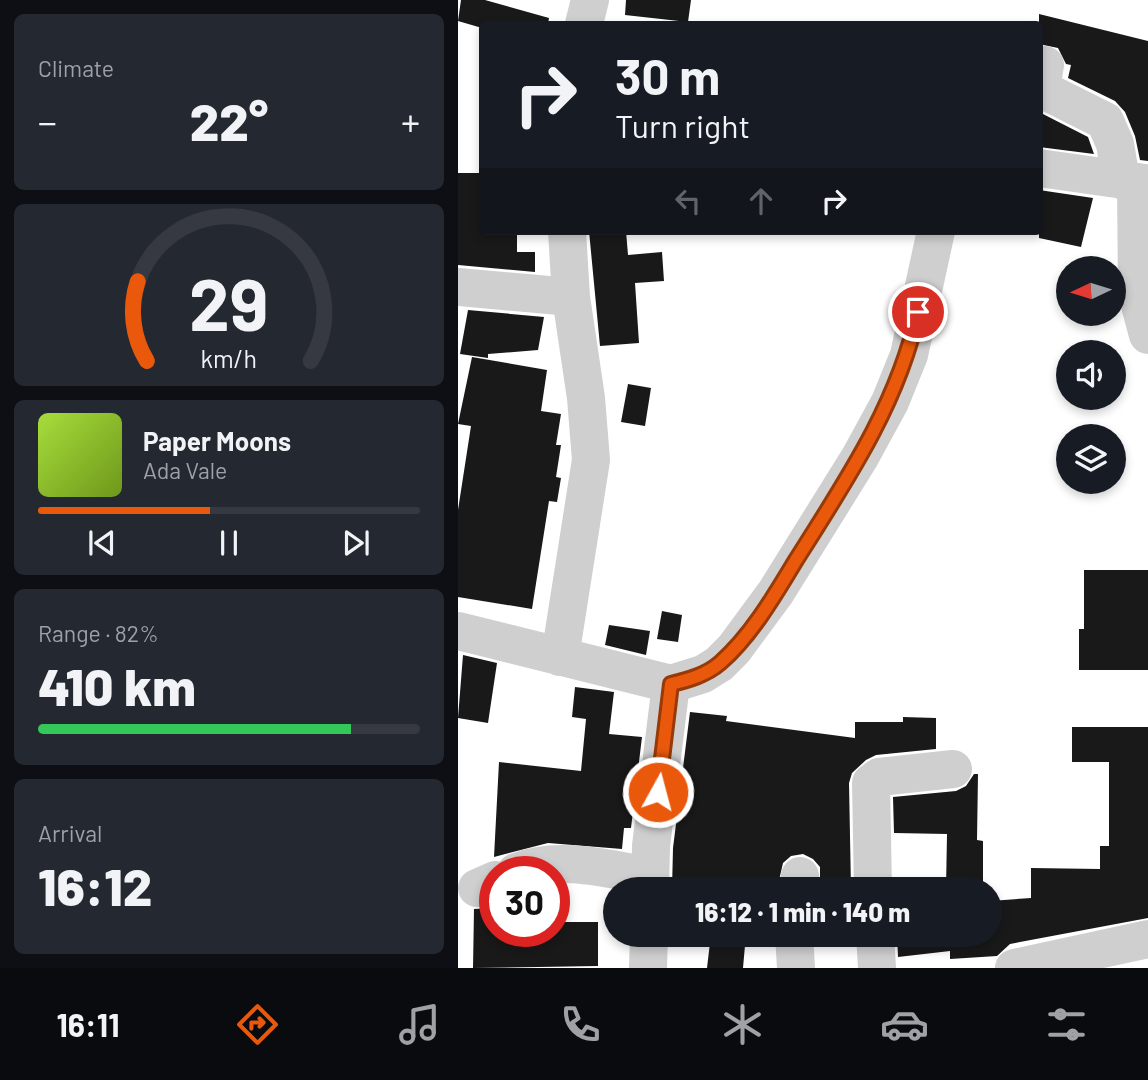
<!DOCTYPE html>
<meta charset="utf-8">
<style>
:root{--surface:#171b24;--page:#242831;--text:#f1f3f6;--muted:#9ea1a6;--line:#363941;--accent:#ea580c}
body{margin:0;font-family:Barlow,sans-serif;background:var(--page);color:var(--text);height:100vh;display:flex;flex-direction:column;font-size:26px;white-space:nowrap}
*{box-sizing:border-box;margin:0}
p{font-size:23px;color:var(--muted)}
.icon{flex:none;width:38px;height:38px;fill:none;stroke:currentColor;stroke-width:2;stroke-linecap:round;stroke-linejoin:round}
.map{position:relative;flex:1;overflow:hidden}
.sheet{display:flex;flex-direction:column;gap:14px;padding:14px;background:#0d0f14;width:458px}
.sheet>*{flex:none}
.guide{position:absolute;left:21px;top:21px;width:564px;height:214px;border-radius:7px;box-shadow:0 4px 10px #0003;background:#171b24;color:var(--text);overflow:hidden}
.needle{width:46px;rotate:266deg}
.fabs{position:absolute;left:598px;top:256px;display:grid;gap:14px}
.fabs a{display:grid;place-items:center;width:70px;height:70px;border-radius:50%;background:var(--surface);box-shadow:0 4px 10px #0003;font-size:35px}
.speed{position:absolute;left:21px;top:856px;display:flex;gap:14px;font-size:35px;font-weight:700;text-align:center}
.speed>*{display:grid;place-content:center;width:91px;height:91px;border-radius:50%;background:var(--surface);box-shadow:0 4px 10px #0003;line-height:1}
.speed .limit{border:10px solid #d22;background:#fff;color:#111}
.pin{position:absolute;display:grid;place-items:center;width:60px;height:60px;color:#fff;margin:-30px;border:4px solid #fff;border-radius:50%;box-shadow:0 2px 7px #0007}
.me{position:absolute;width:77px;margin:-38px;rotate:7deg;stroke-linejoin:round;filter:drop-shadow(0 0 5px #0008)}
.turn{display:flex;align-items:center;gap:24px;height:147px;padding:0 21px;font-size:32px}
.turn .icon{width:91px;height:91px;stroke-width:2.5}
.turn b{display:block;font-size:49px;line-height:60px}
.lanes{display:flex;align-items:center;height:66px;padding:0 21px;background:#0003;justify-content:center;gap:35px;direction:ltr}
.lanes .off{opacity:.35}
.big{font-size:52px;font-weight:800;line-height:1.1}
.sheet .card{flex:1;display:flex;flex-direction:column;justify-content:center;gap:10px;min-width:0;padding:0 24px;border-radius:10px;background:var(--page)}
.sheet .dial{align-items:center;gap:0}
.dial svg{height:182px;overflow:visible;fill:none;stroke:var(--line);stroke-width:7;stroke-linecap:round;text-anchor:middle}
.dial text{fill:var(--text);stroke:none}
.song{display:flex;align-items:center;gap:21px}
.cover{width:84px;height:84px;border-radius:10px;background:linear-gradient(135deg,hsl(80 70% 55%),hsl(80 70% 35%))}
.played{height:7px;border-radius:4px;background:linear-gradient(90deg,var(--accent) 45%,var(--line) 45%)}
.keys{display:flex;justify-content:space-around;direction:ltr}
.heat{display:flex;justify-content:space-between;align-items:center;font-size:38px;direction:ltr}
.charge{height:10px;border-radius:5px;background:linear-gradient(90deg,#34c759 82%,var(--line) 0)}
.trip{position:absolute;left:145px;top:877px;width:399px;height:70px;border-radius:35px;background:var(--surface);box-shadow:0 4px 10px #0003;font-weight:800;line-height:70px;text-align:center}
.tabs{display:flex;height:112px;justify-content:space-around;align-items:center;background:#090b0e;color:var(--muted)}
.tabs .icon{width:49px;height:49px}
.tabs .on{color:var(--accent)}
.tabs b{font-size:32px;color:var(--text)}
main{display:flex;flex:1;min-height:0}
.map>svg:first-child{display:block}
.building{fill:#191919}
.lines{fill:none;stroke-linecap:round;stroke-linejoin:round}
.minor{stroke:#cfcfcf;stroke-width:38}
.route-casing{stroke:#983908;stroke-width:18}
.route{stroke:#ea580c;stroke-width:12}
</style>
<main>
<section class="sheet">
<div class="card"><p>Climate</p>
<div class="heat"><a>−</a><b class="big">22°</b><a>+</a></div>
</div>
<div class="card dial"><svg viewBox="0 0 100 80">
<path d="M14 69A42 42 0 1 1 86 69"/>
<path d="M14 69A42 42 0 0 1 10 34" stroke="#ea580c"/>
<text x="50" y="56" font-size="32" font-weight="700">29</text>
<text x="50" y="72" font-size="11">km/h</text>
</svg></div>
<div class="card">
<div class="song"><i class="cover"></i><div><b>Paper Moons</b><p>Ada Vale</p></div></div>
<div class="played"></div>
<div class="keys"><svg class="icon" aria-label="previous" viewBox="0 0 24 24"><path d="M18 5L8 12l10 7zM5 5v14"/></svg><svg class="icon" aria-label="pause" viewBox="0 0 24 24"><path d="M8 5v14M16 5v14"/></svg><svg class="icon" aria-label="next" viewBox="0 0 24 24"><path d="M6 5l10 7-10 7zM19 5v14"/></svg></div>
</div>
<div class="card"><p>Range · 82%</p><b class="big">410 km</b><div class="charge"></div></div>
<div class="card"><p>Arrival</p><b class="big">16:12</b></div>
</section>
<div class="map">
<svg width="690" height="968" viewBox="0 0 690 968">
<rect width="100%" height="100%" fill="#fff"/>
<path class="building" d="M3,0H27L91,18L90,24H24V28L0,21Z
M168,0H233L230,22L167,15Z
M581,14L690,41V161L682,160L677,136L667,112L657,101L610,78L613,65L608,64L600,48L581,44Z
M581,112L630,137L636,154L581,147Z
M0,173H24V231H59V252H77V272L0,265Z
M581,190L635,198L623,247L581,238Z
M131,231H168L170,255L204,252L206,281L177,283L181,343L142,346Z
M10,310L86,317L80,350L30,354V358L2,354Z
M14,357L89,370L83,411L103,414L98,445H103L98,477L103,478L99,502L91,501L74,609L0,597V510L13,426L0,424Z
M170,384L193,388L187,426L163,422Z
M626,570H690V670H621V629H626Z
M204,611L224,615L220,642L199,639Z
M151,625L192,631L188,655L147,645Z
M5,655L39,663L30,723L0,718Z
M117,687L156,692L151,734L184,737L173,828H166L164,849L90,843L36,857L41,762L123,771L128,719L114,717Z
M232,712L269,716L268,721L397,738V722H445V717L478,718V749L418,755L408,760L394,773L391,783L393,889H362V867L355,859L345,854L333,856L325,863L319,889L248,885V889H214L215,848Z
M614,727H690V918L552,944L539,956L492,959V951L440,957L439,934H532V901L573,898V868L642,869V846H651V762H614Z
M516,774H520L519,840L525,841V889H488L489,834L436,833L435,797L498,791L508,786Z
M37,908V931H96V922H140V966L15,968L16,909Z
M253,934H288L285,968H249Z"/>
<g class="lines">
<path class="minor" d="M126,24L132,0
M587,65L584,83L587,91L647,121L657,144L663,180
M581,168L687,183
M678,182L679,294L690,335
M0,287L113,297
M0,631L213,684L245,674L261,664L276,649L318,592L402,457L432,402L451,355L478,231
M102,657L133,460L128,398L113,297L109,231
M58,872C99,855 151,869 192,876
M19,888L37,880
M192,889L193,846L213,684
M340,889L342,876
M415,889L413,783L421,777L495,769
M336,934L338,968
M417,934L419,968
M190,968L191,934
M556,968L690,939"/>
</g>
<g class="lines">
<g class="route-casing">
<path id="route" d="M200,792L213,684C230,680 248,675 262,663C293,636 317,595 338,560C388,481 440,404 460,312"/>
</g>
<use href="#route" class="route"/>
</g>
</svg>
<div class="fabs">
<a><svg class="needle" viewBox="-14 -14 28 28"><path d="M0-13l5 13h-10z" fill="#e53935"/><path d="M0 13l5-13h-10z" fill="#9ea1a6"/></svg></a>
<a><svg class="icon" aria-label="sound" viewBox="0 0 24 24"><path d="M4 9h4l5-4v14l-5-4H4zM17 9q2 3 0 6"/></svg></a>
<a><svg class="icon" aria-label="layers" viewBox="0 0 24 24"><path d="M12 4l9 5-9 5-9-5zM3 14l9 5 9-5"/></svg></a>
</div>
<div class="speed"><div class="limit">30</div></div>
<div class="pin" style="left:460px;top:312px;background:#d93025"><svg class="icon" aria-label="arrive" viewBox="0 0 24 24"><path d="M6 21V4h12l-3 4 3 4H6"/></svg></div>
<svg class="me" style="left:200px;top:792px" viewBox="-20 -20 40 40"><circle r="17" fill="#ea580c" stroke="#fff" stroke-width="3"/><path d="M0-11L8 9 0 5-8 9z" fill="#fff"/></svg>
<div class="trip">16:12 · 1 min · 140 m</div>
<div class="guide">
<div class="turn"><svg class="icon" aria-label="right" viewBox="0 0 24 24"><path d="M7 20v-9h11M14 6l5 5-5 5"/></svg><div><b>30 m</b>Turn right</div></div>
<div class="lanes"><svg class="icon off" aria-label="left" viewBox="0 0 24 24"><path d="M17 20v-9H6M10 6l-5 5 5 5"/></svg><svg class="icon off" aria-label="ahead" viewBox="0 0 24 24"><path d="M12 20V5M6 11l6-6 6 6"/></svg><svg class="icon" aria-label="right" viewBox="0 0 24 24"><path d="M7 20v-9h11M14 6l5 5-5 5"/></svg></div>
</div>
</div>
</main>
<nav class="tabs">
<b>16:11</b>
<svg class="icon on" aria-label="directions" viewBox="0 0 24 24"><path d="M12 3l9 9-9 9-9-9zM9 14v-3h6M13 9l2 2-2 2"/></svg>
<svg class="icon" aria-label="music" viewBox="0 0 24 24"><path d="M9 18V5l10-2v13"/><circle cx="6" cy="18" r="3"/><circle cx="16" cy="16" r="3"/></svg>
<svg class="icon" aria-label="phone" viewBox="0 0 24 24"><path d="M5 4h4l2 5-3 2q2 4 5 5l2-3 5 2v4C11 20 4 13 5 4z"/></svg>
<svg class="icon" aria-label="climate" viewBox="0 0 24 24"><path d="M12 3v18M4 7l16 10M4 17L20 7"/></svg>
<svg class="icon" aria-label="car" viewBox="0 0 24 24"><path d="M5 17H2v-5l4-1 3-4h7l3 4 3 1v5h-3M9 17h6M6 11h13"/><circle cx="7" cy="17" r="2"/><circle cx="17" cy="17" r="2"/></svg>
<svg class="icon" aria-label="filters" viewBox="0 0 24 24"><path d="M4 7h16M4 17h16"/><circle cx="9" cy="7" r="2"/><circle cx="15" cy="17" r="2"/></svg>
</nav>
